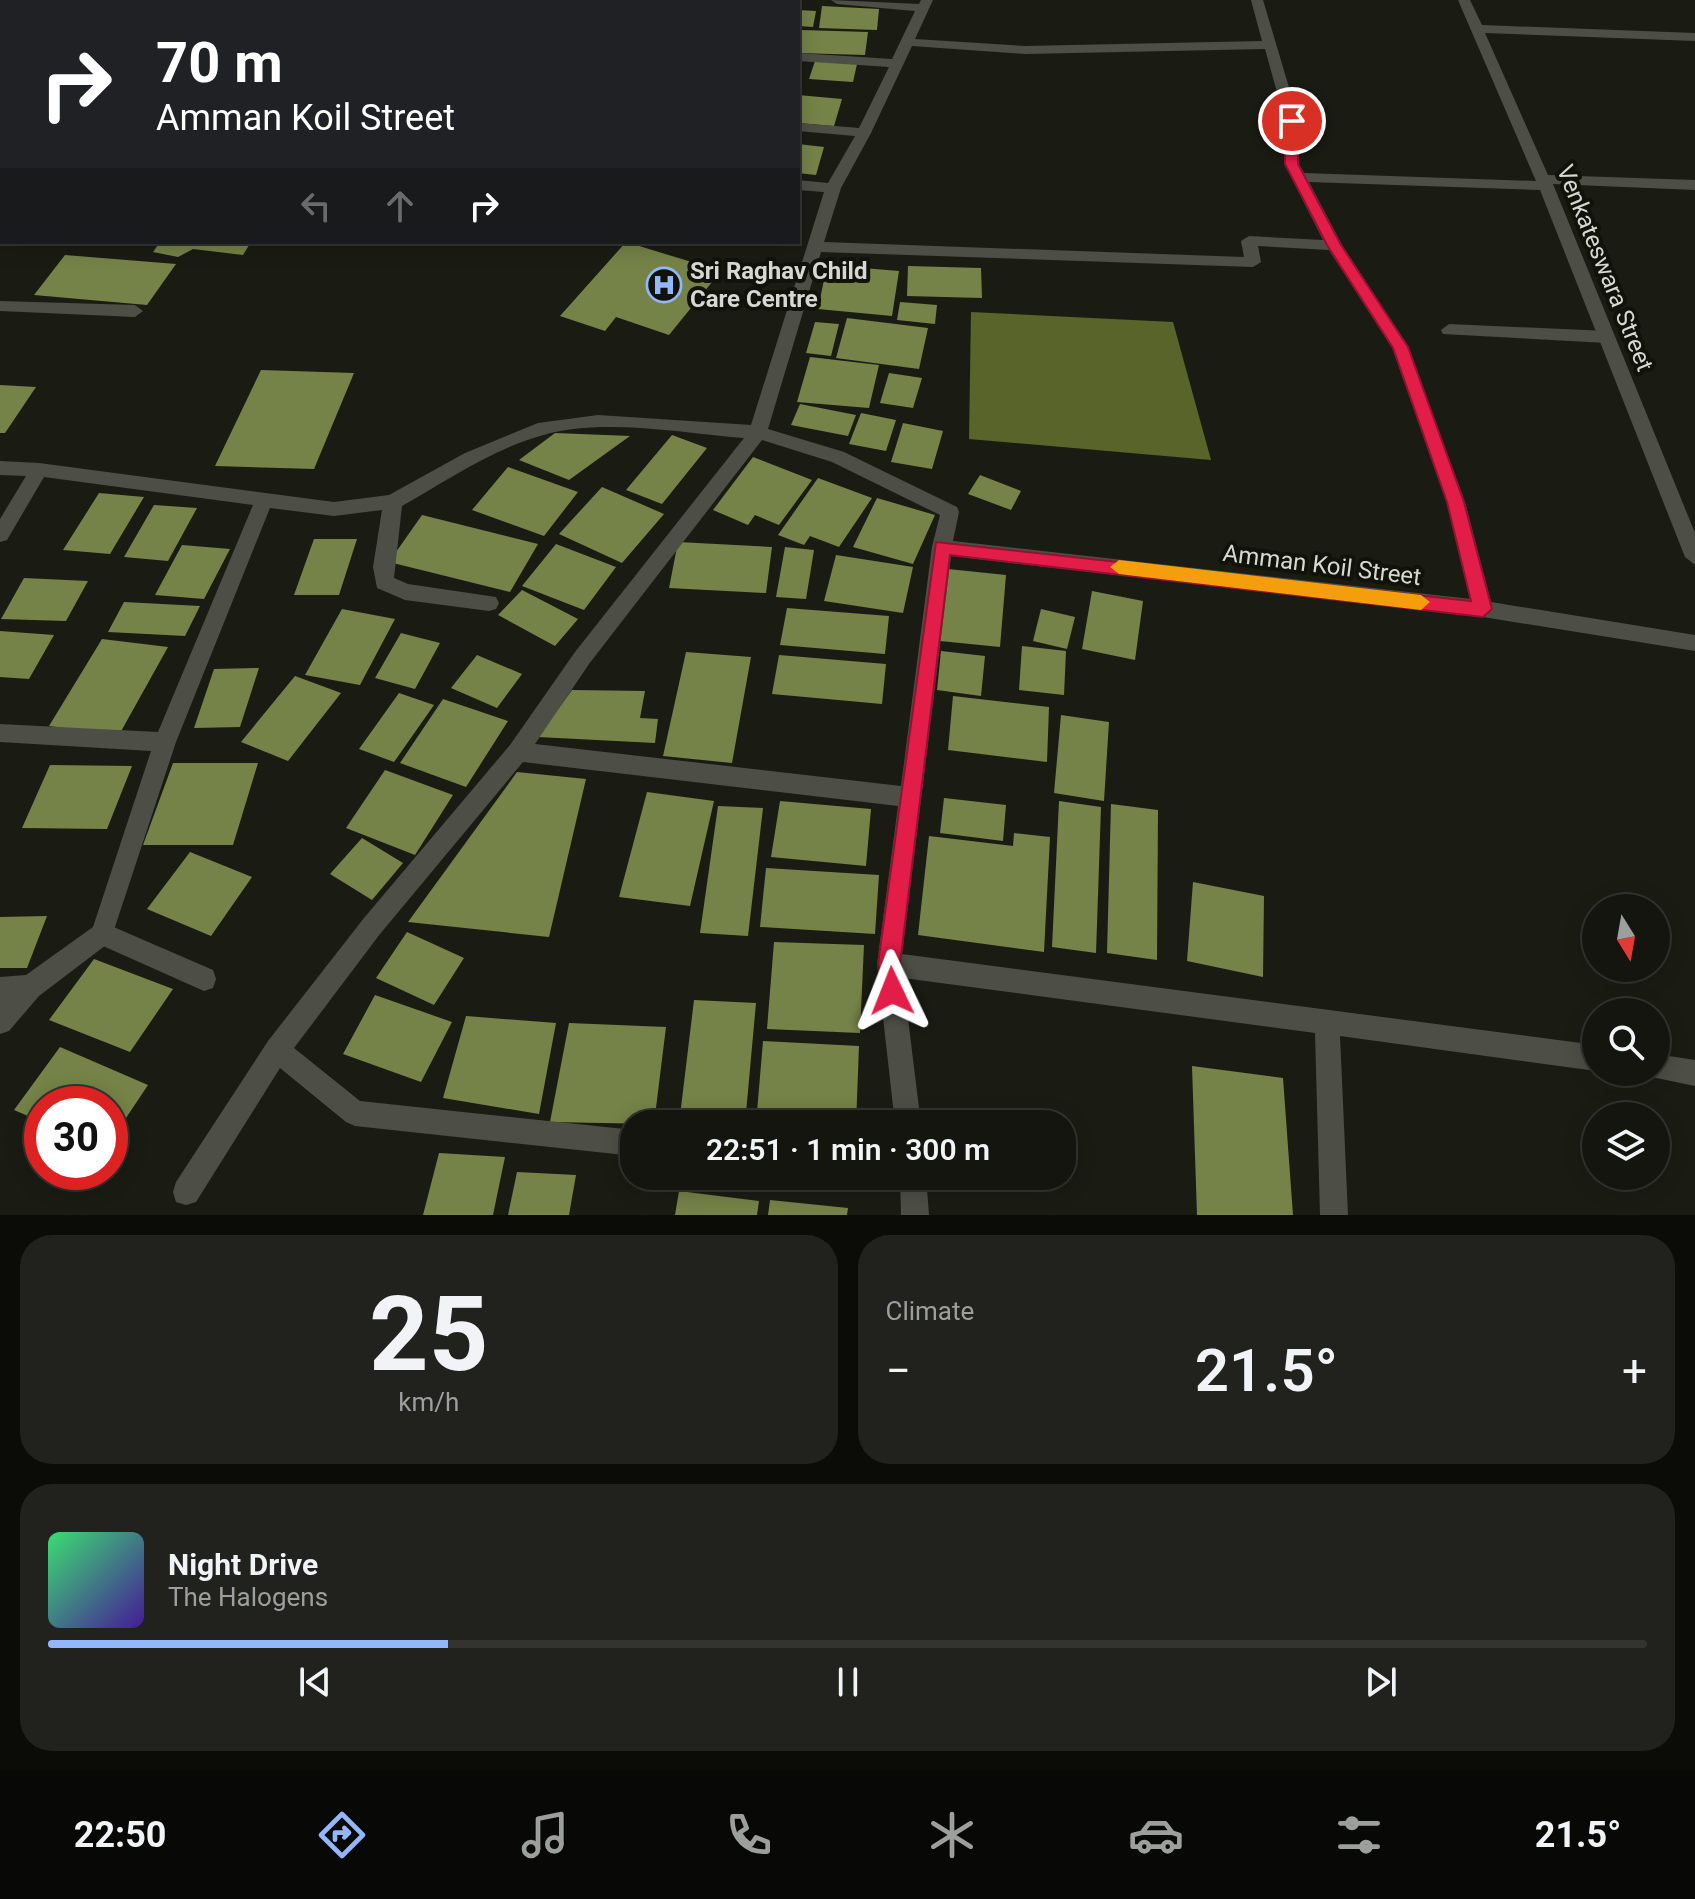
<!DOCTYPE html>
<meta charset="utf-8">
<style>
:root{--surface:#14150f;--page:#21221d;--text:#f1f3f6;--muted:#9d9f9e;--line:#33342f;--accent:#93b7fd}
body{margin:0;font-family:Roboto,sans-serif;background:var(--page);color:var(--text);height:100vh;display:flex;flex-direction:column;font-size:30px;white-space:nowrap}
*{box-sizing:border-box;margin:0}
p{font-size:26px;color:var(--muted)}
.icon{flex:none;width:44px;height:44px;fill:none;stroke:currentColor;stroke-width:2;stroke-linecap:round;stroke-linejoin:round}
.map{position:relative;height:1215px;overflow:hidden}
.panel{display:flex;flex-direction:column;gap:20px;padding:20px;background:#0b0c08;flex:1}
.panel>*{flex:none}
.hud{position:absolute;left:0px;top:0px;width:800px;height:244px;box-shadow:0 4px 20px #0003,0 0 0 2px var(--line);background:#202124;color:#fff;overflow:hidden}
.needle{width:52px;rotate:169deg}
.fabs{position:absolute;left:1582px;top:894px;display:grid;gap:16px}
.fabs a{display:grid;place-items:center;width:88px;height:88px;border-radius:50%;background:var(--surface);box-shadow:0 4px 20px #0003,0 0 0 2px var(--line);font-size:40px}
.speed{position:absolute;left:24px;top:1086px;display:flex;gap:16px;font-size:40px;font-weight:700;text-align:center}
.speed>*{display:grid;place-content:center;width:104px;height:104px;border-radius:50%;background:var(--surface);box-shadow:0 4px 20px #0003,0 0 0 2px var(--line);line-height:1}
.speed .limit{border:12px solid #d22;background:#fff;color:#111}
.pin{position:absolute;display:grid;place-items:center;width:68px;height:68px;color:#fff;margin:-34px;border:4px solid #fff;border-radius:50%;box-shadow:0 2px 8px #0007}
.me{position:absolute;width:88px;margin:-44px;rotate:358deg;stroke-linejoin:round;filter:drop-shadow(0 0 6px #0008)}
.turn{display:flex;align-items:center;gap:28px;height:168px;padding:0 24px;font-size:36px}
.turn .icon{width:104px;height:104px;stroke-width:2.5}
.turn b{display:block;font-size:56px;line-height:68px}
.lanes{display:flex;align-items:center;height:76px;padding:0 24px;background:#0003;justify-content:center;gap:40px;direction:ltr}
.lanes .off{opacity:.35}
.big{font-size:60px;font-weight:600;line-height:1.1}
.panel .widget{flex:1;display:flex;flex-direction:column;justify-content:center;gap:12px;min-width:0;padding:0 28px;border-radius:32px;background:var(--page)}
.panel .dial{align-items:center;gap:0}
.dial b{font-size:104px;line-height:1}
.song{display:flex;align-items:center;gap:24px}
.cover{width:96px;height:96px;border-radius:12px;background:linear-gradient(135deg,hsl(140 70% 55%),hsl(260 70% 35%))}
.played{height:8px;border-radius:4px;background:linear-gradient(90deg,var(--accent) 25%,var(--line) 25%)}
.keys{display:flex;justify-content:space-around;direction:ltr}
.heat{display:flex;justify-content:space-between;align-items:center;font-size:44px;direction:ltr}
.panel .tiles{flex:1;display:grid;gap:20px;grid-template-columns:1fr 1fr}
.widget:last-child{grid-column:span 2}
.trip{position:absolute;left:620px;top:1110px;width:456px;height:80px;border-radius:32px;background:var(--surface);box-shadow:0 4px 20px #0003,0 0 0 2px var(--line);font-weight:600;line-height:80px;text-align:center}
.tabs{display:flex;height:128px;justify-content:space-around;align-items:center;background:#080806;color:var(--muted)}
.tabs .icon{width:56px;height:56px}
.tabs .active{color:var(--accent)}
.tabs b{font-size:36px;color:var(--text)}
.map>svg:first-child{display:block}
.water{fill:#586429}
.building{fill:#758348}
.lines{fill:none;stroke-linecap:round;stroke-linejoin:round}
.service{fill:#4d4f47;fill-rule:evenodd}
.minor{fill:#4d4f47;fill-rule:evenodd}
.route{fill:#e11d48;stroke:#92132f;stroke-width:2}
.slow{fill:#f59e0b}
.labels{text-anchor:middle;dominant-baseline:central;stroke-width:8;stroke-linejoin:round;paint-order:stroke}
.street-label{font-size:24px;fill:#d7d8d3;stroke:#11130b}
.poi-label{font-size:24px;font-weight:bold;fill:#d7d8d3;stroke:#11130b;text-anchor:start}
</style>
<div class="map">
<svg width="1695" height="1215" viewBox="0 0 1695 1215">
<rect width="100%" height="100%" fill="#1a1c14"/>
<path class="water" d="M971,312L1173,322L1211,460L969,439Z"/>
<path class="building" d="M822,6L879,9L877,30L819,28Z
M798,10L816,11L813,27L798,26Z
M801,30L868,32L865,55L798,53Z
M815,61L857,64L853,82L809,79Z
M798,95L842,99L834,126L798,123Z
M798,144L824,147L816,175L798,173Z
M160,242H251L243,255L193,249L178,257L153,252Z
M626,242L721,271L669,335L616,317L605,331L560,316Z
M65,255L176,264L147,305L34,295Z
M827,265L899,271L892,316L818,309Z
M908,266L981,268L982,298L907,296Z
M900,302L937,305L935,324L897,320Z
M847,318L928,328L919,369L836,358Z
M815,322L839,324L831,356L806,353Z
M810,357L879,365L869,408L797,402Z
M261,370L354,373L314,469L215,466Z
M889,373L922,378L913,408L880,403Z
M0,385L36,387L5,433H0Z
M800,404L856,415L848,436L791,425Z
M861,413L896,420L886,451L849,444Z
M903,423L943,431L932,469L891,462Z
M555,433L630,436L569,480L519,460Z
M672,435L707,448L662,504L626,490Z
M753,457L812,480L779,525L755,515L748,525L713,510Z
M508,467L578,492L544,536L472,510Z
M980,475L1021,491L1011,510L968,494Z
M818,478L872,498L839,547L810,536L804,545L778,535Z
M602,487L664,514L622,563L559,534Z
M99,493L144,497L110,554L63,550Z
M877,498L935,515L913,564L853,547Z
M154,505L197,508L168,561L124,557Z
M422,515L538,544L510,592L389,562Z
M314,539H357L339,595H294Z
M678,542L772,547L766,593L669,588Z
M556,544L616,567L584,610L522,586Z
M182,545L230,549L204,599L155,595Z
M785,547L814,550L806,599L776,597Z
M836,555L913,567L903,613L824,601Z
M948,569L1006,575L1000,647L940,641Z
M24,578L88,581L66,621L1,619Z
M522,590L578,619L555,646L498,615Z
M1092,591L1143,601L1135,660L1082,649Z
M124,602L200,606L185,636L108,632Z
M787,608L889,616L885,654L780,645Z
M342,609L395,619L360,685L305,675Z
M1041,609L1075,617L1067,649L1033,641Z
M0,631L54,635L29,679L0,677Z
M401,633L440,643L415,689L375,678Z
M102,639L168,647L119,735L49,726Z
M1022,646L1066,651L1064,695L1019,690Z
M941,651L985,656L981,696L937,690Z
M686,652L751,657L732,763L663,756Z
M477,655L522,674L497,708L451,688Z
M779,655L886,664L882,704L772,694Z
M259,668L240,727L194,728L214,669Z
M295,676L341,693L288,761L241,742Z
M572,690L645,691L640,718L658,719L655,743L538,737Z
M399,693L434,705L394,762L359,749Z
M953,696L1049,707L1047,762L948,750Z
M443,699L508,721L466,787L400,763Z
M1061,715L1109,722L1104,801L1054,793Z
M173,763H258L233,845H143Z
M50,765L132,766L107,829L22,828Z
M385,770L453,795L415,855L346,828Z
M517,772L586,779L549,937L408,922Z
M647,792L714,801L690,906L619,897Z
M944,798L1006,805L1003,841L940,833Z
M780,801L871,809L866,866L771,857Z
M1059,801L1101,807L1096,953L1052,947Z
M1111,804L1158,810L1157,960L1107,953Z
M718,806L763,808L748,936L700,933Z
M1014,833L1050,837L1044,952L918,935L929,836L1013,846Z
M362,838L403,863L372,900L330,874Z
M190,852L252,877L211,936L147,909Z
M766,868L879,875L875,934L760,927Z
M1193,882L1264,896L1263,977L1187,961Z
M47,916L27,968H0V917Z
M407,932L464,958L434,1005L376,978Z
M774,942L864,945L860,1033L767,1029Z
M94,959L173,989L130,1052L49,1020Z
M375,995L452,1022L421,1082L343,1054Z
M694,1000L756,1003L745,1124H679Z
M466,1016L556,1023L539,1114L443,1098Z
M569,1023L666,1027L654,1124L550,1122Z
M763,1041L859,1046L856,1124H756Z
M60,1047L148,1085L110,1142V1104H42V1122L14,1110Z
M1192,1066L1283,1078L1293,1215H1197Z
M439,1153L505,1157L493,1215H423Z
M517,1172L576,1175L569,1215H508Z
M679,1191L759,1201L757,1215H675Z
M770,1200L848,1208L847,1215H768Z"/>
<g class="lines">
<path class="service" d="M1449,324L1607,331L1615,337L1607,343L1443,334L1441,330Z
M102,922L213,970L216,979L213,988L204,991L94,942L90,934L94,926Z"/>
<path class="minor" d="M831,0L919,4L921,0H933L915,39L1025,46L1262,41L1251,0H1263L1299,121V164L1304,173L1536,181L1458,0H1470L1482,25L1695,33V41L1485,33L1548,175L1695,180V190L1553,184L1695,533V565L1685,557L1540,190L1309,182L1342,245L1408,347L1465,502L1491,602L1695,635V651L1483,617L951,556L902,954L1596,1045V1071L1340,1036L1348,1215H1320L1315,1033L903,978L921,1124H895L877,964L898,806L523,762L380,934L294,1048L360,1101L634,1130V1156L355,1126L346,1122L280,1068L196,1202L186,1205L176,1202L173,1192L176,1182L268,1041L364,918L510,745L575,652L744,438C682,433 599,417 540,436C491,450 446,481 402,506L394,578L408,584L496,597L499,603L496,609L489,611L405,600L377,588L373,567L382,510L334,516L270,508L176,742L110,942L39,996L9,1031L0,1034V977L26,975L93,927L151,751L0,742V724L158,732L253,505L44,477L7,540L0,542V519L26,476L0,475V461L39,463L334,502L389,495L465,453L538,423L598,415L751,425L824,192L798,190V180L828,183L855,136L798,131V123L859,128L889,67L798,61V53L892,59L915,11L837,4ZM912,46L1025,54L1265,49L1285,121V164L1323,240L1249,236L1241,241L1244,257L824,242L841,188L871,133ZM1258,246L1329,250L1392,347L1447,502L1471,599L953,541L959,512L957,507L844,452L768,429L821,252L1253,267L1261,262ZM762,440L832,462L940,515L932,547L901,786L535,744L589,664Z
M0,17L2,18V26L0,25Z
M0,81H2V89H0Z
M0,301L135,305L143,311L135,317L0,311Z
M1656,1054L1695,1060V1086L1647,1076L1645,1072H1656Z
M900,1176H926L929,1215H901Z"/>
</g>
<path class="route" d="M1292,117L1298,121V164L1341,245L1408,347L1464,502L1492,609L1483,617L950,555L900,964L904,991L900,998L892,1002L885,998L878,964L936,542L1471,601L1447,502L1393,348L1327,245L1285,164V121Z"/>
<path class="slow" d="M1119,560L1421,595L1430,602L1421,610L1119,574L1110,567Z"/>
<defs>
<g id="hospital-ring" transform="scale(1.8)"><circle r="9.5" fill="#11130b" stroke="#93b7fd" stroke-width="1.5"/><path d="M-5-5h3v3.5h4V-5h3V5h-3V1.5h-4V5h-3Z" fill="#93b7fd"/></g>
</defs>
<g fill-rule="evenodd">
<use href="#hospital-ring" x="664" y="285"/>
</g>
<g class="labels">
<g class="street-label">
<text transform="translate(1605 268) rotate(68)">Venkateswara Street</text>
<text transform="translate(1322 565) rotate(7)">Amman Koil Street</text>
</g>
<g class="poi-label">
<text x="690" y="271">Sri Raghav Child<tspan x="690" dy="28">Care Centre</tspan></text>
</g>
</g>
</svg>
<div class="fabs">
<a><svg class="needle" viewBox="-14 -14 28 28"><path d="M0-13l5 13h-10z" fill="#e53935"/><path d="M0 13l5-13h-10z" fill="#9d9f9e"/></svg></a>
<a><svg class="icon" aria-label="search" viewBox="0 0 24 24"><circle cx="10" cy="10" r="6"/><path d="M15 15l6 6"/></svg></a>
<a><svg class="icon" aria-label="layers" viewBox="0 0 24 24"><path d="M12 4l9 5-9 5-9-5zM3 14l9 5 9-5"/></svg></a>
</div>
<div class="speed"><div class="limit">30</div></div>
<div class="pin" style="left:1292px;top:121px;background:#d93025"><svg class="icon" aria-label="arrive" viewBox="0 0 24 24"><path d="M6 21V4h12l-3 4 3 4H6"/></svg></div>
<svg class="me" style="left:892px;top:991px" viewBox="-20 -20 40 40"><path d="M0-17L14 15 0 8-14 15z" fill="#e11d48" stroke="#fff" stroke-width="4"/></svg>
<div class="trip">22:51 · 1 min · 300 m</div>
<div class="hud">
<div class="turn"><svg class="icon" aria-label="right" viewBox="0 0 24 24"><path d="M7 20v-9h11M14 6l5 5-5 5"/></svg><div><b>70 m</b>Amman Koil Street</div></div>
<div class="lanes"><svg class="icon off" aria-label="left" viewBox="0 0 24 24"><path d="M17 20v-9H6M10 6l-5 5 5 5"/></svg><svg class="icon off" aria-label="ahead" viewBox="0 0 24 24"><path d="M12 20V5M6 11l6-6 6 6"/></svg><svg class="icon" aria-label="right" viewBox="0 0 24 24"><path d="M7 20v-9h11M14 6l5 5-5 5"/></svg></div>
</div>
</div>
<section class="panel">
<div class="tiles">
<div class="widget dial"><b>25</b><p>km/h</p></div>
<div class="widget"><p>Climate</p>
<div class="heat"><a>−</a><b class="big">21.5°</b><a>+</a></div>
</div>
<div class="widget">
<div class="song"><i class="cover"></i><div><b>Night Drive</b><p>The Halogens</p></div></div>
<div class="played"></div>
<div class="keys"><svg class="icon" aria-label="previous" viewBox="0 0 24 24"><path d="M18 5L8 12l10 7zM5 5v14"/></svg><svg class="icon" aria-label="pause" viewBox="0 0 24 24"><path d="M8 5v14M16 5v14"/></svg><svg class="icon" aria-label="next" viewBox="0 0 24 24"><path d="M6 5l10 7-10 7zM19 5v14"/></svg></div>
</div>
</div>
</section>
<nav class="tabs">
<b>22:50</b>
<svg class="icon active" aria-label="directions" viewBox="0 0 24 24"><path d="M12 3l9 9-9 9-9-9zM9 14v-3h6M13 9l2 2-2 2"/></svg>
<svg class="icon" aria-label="music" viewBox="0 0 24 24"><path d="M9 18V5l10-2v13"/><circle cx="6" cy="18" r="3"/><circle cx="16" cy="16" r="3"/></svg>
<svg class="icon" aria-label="phone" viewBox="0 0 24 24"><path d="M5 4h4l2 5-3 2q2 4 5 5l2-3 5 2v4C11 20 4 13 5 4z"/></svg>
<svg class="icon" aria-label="climate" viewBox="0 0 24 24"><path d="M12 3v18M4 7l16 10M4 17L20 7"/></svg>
<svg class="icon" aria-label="car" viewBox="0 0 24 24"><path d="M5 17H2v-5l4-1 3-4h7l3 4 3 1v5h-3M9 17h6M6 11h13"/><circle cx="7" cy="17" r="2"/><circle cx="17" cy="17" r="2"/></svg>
<svg class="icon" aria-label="filters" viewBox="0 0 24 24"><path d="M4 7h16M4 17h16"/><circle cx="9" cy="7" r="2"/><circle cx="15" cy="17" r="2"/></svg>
<b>21.5°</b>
</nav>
